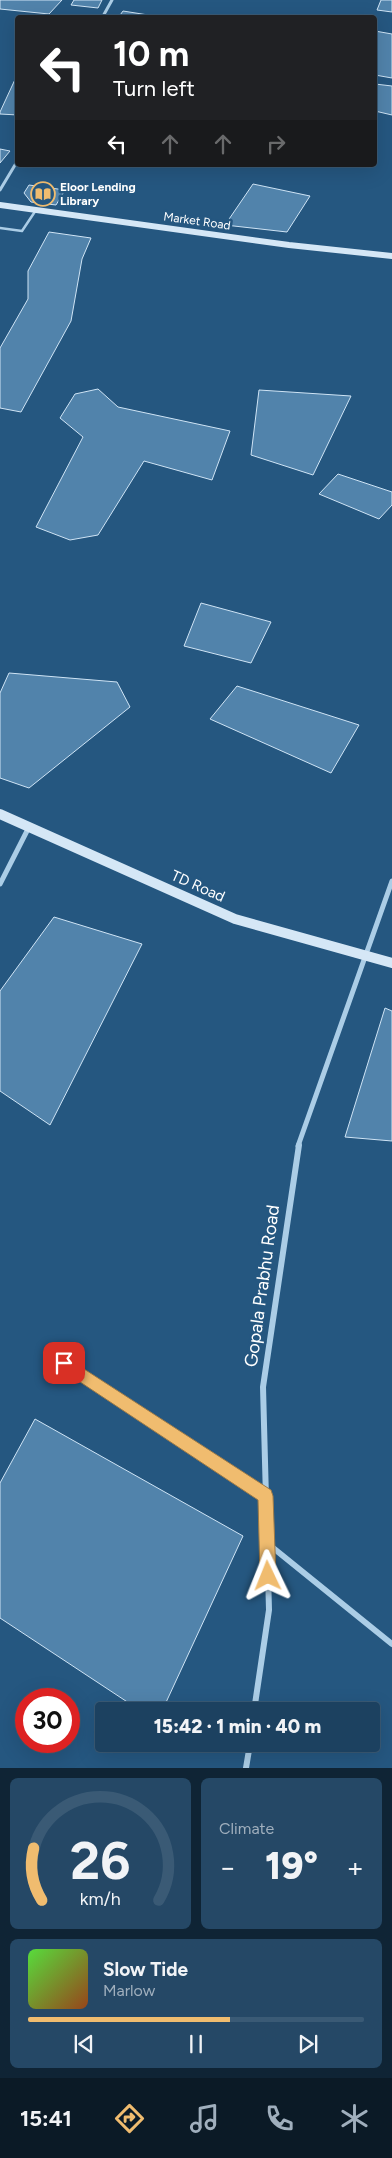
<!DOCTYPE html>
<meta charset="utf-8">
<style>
:root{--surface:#1c4160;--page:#254866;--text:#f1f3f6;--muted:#a0afbd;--line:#3a5a75;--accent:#f0bc6f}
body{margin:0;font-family:Figtree,sans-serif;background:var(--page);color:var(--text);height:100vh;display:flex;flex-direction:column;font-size:19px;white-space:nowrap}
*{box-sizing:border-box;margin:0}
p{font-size:16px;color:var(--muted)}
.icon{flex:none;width:28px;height:28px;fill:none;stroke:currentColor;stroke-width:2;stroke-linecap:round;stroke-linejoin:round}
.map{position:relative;height:1768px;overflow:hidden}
.sheet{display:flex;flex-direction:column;gap:10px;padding:10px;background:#0f2435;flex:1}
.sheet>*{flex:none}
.guide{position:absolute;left:15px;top:15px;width:362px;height:152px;border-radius:5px;box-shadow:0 5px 20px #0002,0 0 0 1px var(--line);background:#202124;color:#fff;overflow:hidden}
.speed{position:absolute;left:15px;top:1688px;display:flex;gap:10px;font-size:25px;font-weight:700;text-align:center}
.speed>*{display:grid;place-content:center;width:65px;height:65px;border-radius:50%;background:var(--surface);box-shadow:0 5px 20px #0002,0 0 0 1px var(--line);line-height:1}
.speed .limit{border:8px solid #d22;background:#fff;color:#111}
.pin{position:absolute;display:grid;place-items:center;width:42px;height:42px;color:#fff;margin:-21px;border-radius:10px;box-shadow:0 2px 8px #0006}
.me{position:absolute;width:55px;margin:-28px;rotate:358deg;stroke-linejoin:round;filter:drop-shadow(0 0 4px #0008)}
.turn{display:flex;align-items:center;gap:18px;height:105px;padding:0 15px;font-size:22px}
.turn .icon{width:65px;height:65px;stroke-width:2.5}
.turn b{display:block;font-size:35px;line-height:42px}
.lanes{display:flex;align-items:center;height:48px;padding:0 15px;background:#0003;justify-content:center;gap:25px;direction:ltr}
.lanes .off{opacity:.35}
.big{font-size:38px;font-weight:800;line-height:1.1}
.sheet .widget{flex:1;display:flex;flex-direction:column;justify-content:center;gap:8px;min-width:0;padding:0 18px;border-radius:8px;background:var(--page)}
.sheet .dial{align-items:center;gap:0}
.dial svg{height:130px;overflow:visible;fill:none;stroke:var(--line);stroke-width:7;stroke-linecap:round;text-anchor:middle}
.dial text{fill:var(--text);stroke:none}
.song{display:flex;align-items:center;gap:15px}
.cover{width:60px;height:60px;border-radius:8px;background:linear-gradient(135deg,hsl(110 70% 55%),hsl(20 70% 35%))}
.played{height:5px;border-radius:2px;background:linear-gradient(90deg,var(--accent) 60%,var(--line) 60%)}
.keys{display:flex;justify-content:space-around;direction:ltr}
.heat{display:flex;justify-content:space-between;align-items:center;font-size:28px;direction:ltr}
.sheet .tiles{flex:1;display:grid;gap:10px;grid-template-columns:1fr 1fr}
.widget:last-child{grid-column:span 2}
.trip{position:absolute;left:95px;top:1702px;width:285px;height:50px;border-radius:5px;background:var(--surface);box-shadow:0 5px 20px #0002,0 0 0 1px var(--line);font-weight:800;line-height:50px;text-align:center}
.dock{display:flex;height:80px;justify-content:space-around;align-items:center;background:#0b1a26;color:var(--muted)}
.dock .icon{width:35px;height:35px}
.dock .current{color:var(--accent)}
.dock b{font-size:22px;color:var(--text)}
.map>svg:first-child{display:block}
.building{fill:#5183ab;stroke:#cfe4f5}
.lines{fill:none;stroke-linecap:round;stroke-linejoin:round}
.lane{stroke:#abcde6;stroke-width:2.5}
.street-far2{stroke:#abcde6;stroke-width:3}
.street-far1{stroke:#abcde6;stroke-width:5}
.street{stroke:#abcde6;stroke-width:6}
.secondary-far1{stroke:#d5e7f6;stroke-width:6}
.secondary{stroke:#d5e7f6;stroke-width:10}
.route{fill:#f0bc6f;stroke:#9c7a48}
.labels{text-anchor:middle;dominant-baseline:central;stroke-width:5;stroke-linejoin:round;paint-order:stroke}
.far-poi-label{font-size:12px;font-weight:bold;fill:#fff;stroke:#255780;text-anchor:start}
.far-street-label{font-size:12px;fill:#fff;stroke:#255780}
.street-label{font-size:15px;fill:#fff;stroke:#255780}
.near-street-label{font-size:18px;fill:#fff;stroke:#255780}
</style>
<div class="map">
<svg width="392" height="1768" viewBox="0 0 392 1768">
<rect width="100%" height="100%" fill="#255780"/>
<path class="building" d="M0,0H62L49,14L0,9Z
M74,0H102L98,8L71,5Z
M381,0H392V12L377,10Z
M123,11L167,18H118Z
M375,31L392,34V78L375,75Z
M18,73V115L0,114V112Z
M375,84L392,86V115L375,111Z
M0,149L10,151L0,163Z
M253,184L310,196L287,232L225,225Z
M29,185L65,190L56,205L31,202L24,193Z
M49,232L91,238L82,259L71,321L21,412L0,408V348L28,299V271Z
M98,389L118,407L230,431L212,480L144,461L98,535L70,540L36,527L83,437L60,418L75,394Z
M259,390L351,396L313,475L251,455Z
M338,474L392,492V505L379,519L319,494Z
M201,603L271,622L251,663L184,646Z
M9,673L117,682L130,707L29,788L0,778V693Z
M237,686L359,725L331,773L210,719Z
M54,917L142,944L50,1125L0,1091V991Z
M385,1008L392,1011V1141L345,1137Z
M35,1419L243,1536L162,1711H141L0,1618V1483Z"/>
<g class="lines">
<path class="lane" d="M0,228L22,231L36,210"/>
<path class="street-far2" d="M102,18L112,0
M0,190L18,160"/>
<path class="street-far1" d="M0,884L29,827
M298,1146L392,881"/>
<path class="street" d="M48,1353L266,1496
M267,1543L392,1644
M254,1711L269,1610L263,1387L299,1145
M246,1768L250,1744"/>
<path class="secondary-far1" d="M0,205L289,245L392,256"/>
<path class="secondary" d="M0,814L235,919L392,963"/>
</g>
<path class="route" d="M64,1356L271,1490L273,1496L276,1576L274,1582L268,1584L263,1582L260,1576L258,1500L59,1368L57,1363L59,1358Z"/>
<defs>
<g id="library-ring" transform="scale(1.25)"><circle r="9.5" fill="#255780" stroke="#f0bc6f" stroke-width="1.5"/><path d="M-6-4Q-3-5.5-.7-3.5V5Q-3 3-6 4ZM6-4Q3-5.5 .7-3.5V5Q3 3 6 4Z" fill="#f0bc6f"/></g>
</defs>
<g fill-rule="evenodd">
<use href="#library-ring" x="43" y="194"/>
</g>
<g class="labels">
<g class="far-poi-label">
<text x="60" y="187">Eloor Lending<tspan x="60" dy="14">Library</tspan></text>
</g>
<g class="far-street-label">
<text transform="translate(197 221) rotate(8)">Market Road</text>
</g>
<g class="street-label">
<text transform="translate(198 886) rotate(24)">TD Road</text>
</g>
<g class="near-street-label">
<text transform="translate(262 1286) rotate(-82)">Gopala Prabhu Road</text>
</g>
</g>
</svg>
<div class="speed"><div class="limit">30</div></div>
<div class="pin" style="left:64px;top:1363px;background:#d93025"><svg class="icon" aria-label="arrive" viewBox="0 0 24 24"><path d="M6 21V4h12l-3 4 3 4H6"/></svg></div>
<svg class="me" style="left:268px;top:1576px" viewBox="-20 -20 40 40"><path d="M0-17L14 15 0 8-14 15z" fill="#f0bc6f" stroke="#fff" stroke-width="4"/></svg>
<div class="trip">15:42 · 1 min · 40 m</div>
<div class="guide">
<div class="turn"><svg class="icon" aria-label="left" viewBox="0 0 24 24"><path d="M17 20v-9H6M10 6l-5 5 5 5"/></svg><div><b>10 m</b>Turn left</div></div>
<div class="lanes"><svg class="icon" aria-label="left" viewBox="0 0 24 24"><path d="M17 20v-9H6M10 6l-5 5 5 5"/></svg><svg class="icon off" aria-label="ahead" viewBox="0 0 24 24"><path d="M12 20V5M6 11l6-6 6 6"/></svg><svg class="icon off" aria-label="ahead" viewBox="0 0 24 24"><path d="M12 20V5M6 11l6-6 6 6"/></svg><svg class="icon off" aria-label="right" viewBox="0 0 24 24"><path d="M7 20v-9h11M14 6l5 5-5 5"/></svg></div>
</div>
</div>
<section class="sheet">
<div class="tiles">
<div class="widget dial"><svg viewBox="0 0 100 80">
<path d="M14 69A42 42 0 1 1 86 69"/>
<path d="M14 69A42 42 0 0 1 9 37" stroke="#f0bc6f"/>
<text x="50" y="56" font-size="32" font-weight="700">26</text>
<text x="50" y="72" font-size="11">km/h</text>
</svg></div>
<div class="widget"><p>Climate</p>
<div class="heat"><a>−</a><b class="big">19°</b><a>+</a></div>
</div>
<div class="widget">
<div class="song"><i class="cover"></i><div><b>Slow Tide</b><p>Marlow</p></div></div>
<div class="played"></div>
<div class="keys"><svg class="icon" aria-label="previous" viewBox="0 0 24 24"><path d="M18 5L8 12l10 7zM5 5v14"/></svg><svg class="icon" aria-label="pause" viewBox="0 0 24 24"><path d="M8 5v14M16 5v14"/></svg><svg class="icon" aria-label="next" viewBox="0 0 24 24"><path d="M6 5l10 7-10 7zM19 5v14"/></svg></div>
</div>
</div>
</section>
<nav class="dock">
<b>15:41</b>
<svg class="icon current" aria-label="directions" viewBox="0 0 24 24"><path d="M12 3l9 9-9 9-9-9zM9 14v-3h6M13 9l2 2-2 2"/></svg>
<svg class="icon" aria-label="music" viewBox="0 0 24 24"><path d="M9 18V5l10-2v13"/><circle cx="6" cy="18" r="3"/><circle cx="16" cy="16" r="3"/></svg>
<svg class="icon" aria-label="phone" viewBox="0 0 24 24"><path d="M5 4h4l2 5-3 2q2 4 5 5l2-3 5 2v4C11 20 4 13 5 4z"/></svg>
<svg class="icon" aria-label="climate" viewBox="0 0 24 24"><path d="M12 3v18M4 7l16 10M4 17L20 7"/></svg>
</nav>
